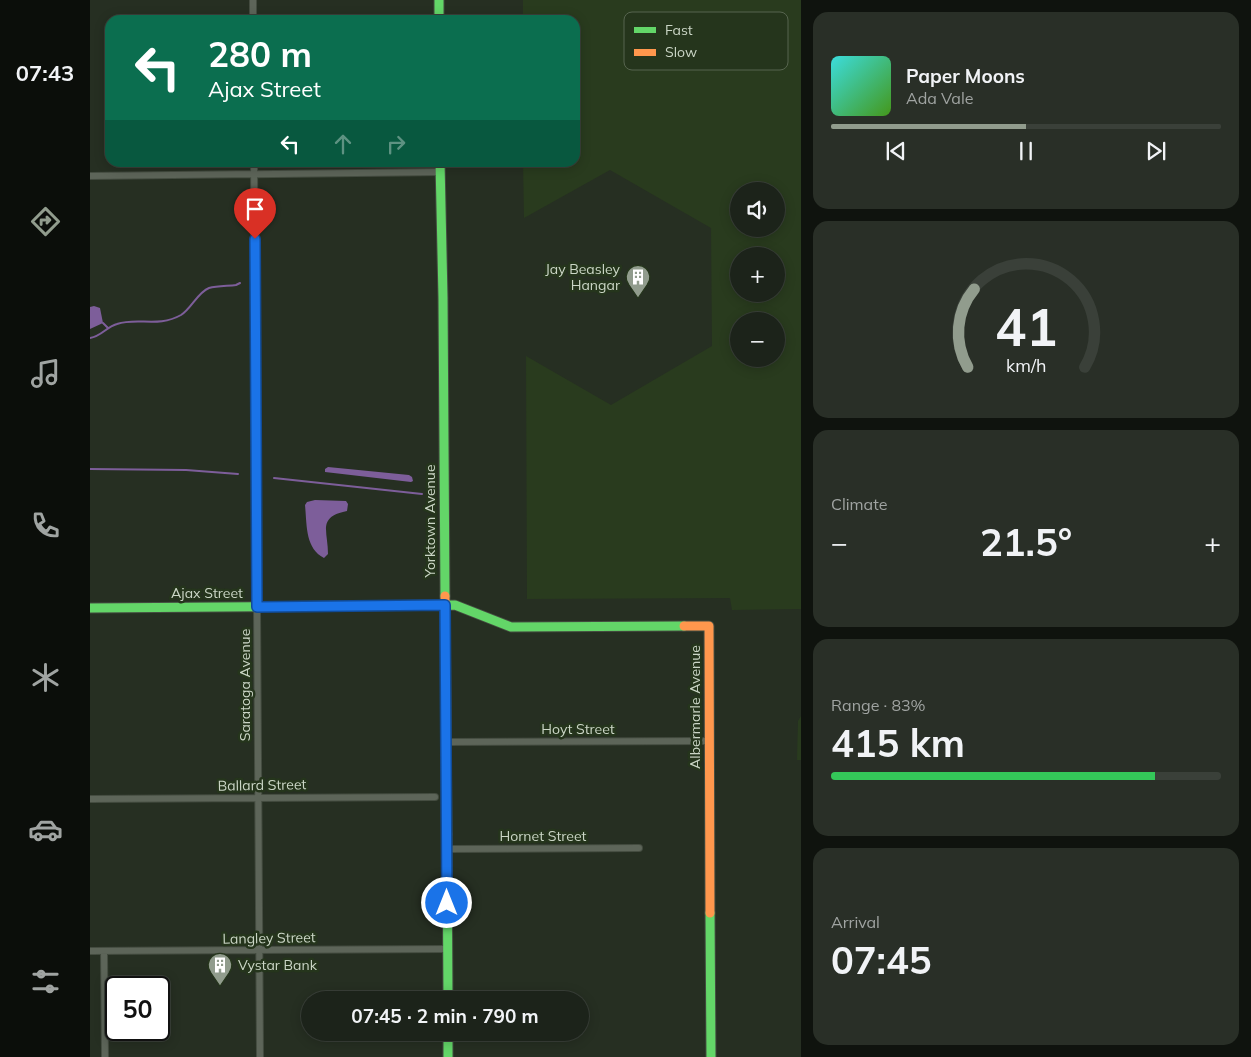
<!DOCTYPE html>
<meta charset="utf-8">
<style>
:root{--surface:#1c231a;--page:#292f27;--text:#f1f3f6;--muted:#a0a4a2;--line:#3a4039;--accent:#919c8d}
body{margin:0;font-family:Mulish,sans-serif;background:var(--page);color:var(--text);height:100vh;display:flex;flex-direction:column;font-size:19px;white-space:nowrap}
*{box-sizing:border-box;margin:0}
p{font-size:16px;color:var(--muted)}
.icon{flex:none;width:28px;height:28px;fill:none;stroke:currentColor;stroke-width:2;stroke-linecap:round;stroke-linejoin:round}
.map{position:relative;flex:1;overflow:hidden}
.drawer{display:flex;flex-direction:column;gap:12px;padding:12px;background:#0f130e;width:450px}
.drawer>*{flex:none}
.banner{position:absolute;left:15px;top:15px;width:475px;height:152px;border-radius:15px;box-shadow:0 2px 12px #0003,0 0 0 1px var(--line);background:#0b6e4f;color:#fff;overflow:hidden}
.fabs{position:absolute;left:640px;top:182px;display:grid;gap:10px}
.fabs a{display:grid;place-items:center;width:55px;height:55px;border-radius:50%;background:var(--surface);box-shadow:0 2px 12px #0003,0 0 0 1px var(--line);font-size:25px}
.speed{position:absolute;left:15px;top:976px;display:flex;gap:10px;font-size:25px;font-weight:700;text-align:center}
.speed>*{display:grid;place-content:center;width:65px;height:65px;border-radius:50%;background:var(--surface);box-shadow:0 2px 12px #0003,0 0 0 1px var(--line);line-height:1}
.speed .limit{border:2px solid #111;border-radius:8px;background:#fff;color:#111}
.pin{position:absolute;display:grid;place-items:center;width:42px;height:42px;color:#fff;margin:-51px -21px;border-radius:50% 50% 50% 0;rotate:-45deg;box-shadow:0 0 5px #0007}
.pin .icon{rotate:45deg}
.me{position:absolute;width:55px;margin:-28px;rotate:0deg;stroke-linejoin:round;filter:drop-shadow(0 0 4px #0008)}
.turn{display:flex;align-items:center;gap:18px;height:105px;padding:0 20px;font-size:22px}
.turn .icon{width:65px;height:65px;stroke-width:2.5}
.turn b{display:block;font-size:35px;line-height:42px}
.lanes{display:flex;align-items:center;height:48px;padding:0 20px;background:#0003;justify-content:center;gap:25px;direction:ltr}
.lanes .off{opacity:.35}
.big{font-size:38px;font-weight:700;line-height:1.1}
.drawer .widget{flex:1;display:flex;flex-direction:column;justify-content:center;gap:8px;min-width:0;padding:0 18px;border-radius:15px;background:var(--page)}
.drawer .dial{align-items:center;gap:0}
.dial svg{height:130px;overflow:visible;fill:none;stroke:var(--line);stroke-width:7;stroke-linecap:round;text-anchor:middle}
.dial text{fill:var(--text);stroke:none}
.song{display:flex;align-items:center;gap:15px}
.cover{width:60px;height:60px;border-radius:8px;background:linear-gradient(135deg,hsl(180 70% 55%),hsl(100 70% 35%))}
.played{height:5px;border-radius:2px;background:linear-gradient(90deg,var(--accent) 50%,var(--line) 50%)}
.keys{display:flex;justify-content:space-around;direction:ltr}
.heat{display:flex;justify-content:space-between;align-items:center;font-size:28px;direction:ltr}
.charge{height:8px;border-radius:4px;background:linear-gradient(90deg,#34c759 83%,var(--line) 0)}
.trip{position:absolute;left:211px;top:991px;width:288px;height:50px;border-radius:25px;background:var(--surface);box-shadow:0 2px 12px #0003,0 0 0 1px var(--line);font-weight:700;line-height:50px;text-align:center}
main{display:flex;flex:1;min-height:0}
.menu{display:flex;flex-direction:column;width:90px;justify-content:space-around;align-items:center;background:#0b0e0a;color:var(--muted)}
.menu .icon{width:35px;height:35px}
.menu .on{color:var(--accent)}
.menu b{font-size:22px;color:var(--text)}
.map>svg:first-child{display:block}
.built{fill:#293b1e;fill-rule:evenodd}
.water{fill:#7d5e9a}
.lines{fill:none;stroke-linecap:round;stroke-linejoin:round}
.stream{stroke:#7d5e9a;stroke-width:2}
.street-casing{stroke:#444c40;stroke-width:8}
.fast-casing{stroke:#444c40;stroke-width:11}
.slow-casing{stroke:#444c40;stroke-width:11}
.street{stroke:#5d6559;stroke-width:6}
.fast{stroke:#63d668;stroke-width:9}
.slow{stroke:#ff974d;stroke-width:9}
.route-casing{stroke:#114b97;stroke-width:12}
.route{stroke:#1a73e8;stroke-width:9}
.labels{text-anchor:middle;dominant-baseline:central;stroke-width:5;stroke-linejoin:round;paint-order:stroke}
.poi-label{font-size:14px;fill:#cbd6c6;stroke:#25351c;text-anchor:end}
.street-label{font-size:14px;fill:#cbd6c6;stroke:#25351c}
.key{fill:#25351c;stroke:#57654f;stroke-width:1}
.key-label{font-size:14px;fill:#cbd6c6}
</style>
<main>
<nav class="menu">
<b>07:43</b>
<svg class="icon on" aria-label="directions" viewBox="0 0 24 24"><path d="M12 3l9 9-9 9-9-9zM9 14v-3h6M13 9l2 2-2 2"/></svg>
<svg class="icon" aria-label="music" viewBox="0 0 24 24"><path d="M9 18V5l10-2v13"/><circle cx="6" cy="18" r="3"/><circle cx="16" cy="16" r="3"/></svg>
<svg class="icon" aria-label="phone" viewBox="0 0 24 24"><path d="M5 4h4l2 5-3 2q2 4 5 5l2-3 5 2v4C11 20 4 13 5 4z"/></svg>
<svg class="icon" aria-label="climate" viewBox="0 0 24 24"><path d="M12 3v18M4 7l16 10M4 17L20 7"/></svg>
<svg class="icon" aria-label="car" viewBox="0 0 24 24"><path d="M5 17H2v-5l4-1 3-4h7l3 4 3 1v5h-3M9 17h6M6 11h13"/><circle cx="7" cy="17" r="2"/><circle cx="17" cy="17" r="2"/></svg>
<svg class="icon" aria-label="filters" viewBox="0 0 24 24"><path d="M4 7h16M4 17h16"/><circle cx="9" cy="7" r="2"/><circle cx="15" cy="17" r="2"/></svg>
</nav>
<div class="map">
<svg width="711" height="1057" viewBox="0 0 711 1057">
<rect width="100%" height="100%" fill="#262f22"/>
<path class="built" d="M433,0H711V609L642,610L640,598L437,599L436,356L521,405L622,346L621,228L520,170L434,218L433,163L485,162V20H433ZM649,191H686V229H649ZM649,256H686V294H649ZM649,321H686V359H649Z
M711,716V760H707L708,721Z"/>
<path class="water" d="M4,306L10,308L13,323L0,329V307Z
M238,467L319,475L322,477L323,481L321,482L235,472V469Z
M225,500L256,501L258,504L257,511C227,517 238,531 238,554L234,558C215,548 217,525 215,505L217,502Z"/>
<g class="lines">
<path class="stream" d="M13,323L18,328
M0,338C12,336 16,327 27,324C48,317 68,328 91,315C101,309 108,292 119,288C127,286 138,286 146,285L150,283
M0,469L96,470L148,474
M184,478L332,494"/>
<g class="street-casing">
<path id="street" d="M163,0V20
M164,162L170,1057
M0,176L350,172
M356,742L619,741
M0,799L345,797
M357,849L549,848
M0,951L358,949
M14,952L15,1057"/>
</g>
<g class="fast-casing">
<path id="fast" d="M349,0V20
M350,162L353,298L355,596
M0,608L365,605L421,627L594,626
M357,834L358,1000
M620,913L621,1057
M358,1032V1057"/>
</g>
<g class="slow-casing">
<path id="slow" d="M355,596L357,834
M594,626H619L620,913"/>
</g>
<use href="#street" class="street"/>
<use href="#fast" class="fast"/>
<use href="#slow" class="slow"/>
</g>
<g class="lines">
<g class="route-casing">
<path id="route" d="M165,239L167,607L355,605L357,903"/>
</g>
<use href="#route" class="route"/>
</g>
<defs>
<g id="building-pin" transform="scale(1.25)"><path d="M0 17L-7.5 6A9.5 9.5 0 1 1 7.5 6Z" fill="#919c8d" stroke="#25351c"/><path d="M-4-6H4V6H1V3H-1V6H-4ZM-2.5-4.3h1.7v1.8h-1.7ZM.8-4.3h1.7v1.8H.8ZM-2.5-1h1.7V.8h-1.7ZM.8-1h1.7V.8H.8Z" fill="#fff"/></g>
</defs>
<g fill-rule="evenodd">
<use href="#building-pin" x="548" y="277"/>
<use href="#building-pin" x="130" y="965"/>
</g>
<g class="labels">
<g class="poi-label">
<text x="530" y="269">Jay Beasley<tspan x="530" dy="16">Hangar</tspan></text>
<text x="148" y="965" text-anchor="start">Vystar Bank</text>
</g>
<g class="street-label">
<text transform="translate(340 521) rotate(-90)">Yorktown Avenue</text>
<text x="117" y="593">Ajax Street</text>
<text transform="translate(155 685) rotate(-90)">Saratoga Avenue</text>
<text transform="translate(605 707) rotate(-90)">Albermarle Avenue</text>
<text x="488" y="729">Hoyt Street</text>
<text transform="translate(172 785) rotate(-1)">Ballard Street</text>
<text x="453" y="836">Hornet Street</text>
<text transform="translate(179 938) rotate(-1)">Langley Street</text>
</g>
</g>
<rect x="534" y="12" width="164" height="58" rx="8" class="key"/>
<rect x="544" y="27" width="22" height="6" fill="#63d668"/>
<rect x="544" y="49" width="22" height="7" fill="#ff974d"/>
<g class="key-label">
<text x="575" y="35">Fast</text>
<text x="575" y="57">Slow</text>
</g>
</svg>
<div class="fabs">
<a><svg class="icon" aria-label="sound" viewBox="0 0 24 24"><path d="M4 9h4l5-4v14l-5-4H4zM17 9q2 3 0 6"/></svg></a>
<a>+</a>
<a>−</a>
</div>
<div class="speed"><div class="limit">50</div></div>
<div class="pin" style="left:165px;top:239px;background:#d93025"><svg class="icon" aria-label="arrive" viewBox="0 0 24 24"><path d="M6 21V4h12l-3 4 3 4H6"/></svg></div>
<svg class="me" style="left:357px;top:903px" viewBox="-20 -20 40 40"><circle r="17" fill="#1a73e8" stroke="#fff" stroke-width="3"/><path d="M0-11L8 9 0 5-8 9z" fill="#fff"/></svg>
<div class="trip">07:45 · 2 min · 790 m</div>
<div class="banner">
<div class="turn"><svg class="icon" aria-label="left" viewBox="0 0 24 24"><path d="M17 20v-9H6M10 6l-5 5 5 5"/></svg><div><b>280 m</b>Ajax Street</div></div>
<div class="lanes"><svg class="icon" aria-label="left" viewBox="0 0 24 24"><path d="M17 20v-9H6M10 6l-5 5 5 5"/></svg><svg class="icon off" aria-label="ahead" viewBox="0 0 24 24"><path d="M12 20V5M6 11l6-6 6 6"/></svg><svg class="icon off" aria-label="right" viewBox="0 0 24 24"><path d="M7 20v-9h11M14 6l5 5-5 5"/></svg></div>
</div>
</div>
<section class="drawer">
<div class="widget">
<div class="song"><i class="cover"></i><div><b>Paper Moons</b><p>Ada Vale</p></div></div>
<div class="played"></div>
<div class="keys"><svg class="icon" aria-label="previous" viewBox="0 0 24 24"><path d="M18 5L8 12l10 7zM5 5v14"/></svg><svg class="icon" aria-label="pause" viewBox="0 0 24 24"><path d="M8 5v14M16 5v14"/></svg><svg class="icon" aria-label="next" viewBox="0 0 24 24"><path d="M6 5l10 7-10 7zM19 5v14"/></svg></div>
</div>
<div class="widget dial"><svg viewBox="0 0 100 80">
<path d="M14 69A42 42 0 1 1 86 69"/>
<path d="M14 69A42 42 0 0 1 18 21" stroke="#919c8d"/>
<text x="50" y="56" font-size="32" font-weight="700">41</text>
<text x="50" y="72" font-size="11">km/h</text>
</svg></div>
<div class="widget"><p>Climate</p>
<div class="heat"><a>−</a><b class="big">21.5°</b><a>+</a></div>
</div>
<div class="widget"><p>Range · 83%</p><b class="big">415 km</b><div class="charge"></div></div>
<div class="widget"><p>Arrival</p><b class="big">07:45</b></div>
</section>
</main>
